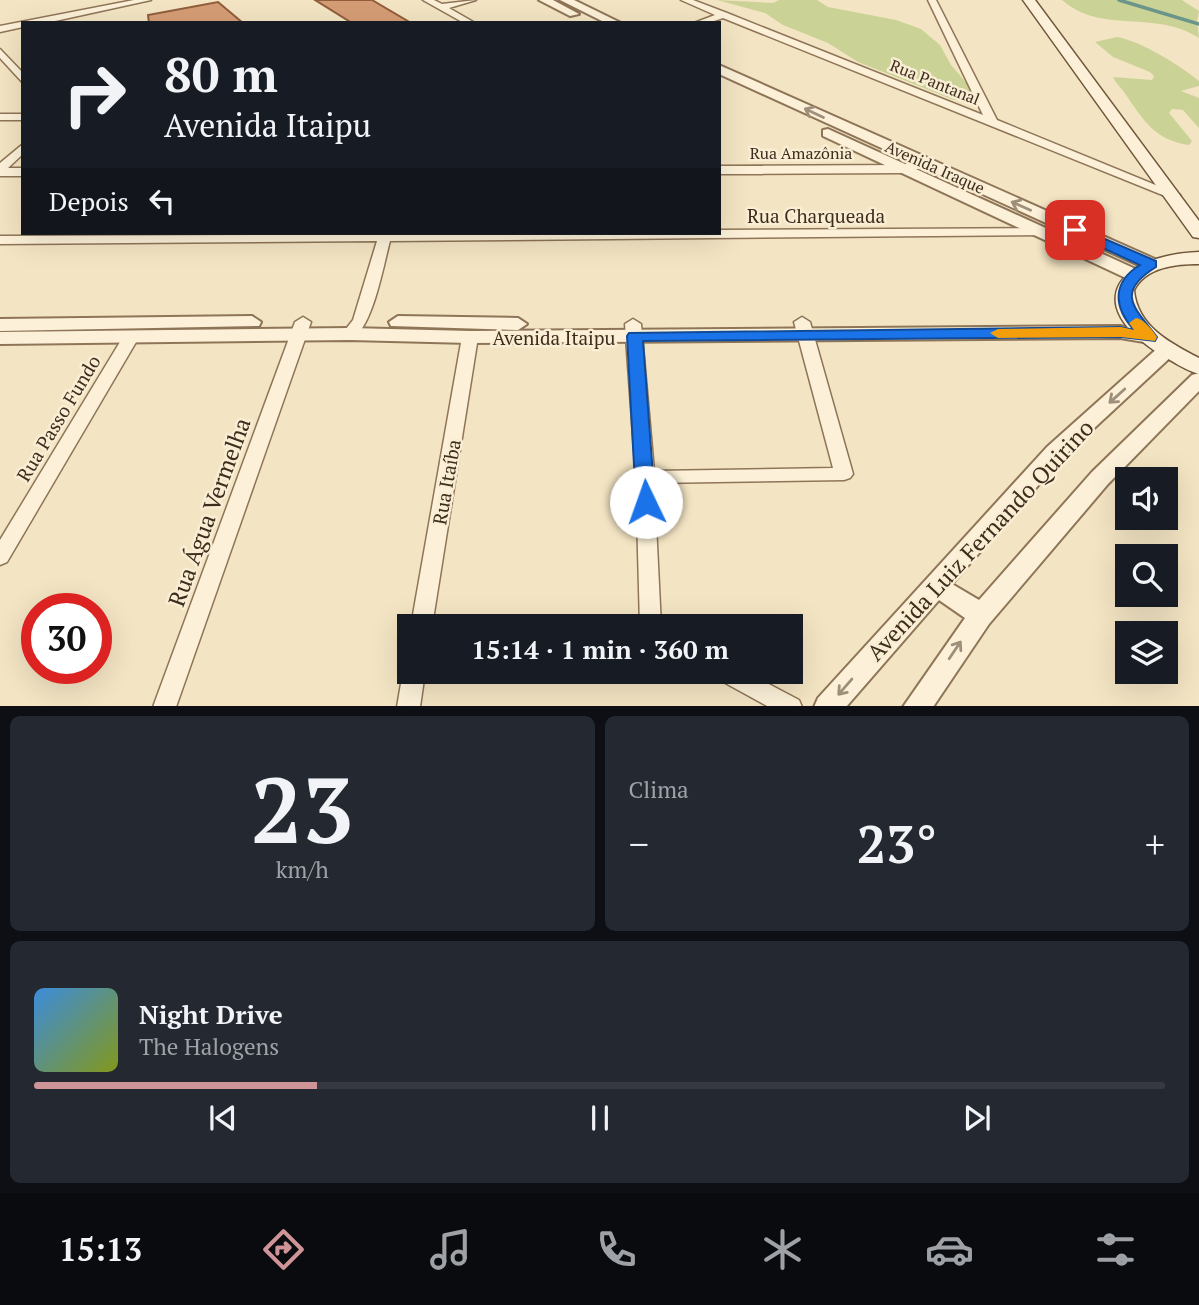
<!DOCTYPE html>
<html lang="pt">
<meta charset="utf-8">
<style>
:root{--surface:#171b24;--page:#242831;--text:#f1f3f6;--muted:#9ea1a6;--line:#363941;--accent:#cf9497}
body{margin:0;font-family:"PT Serif",serif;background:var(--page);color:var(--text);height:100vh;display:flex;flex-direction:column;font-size:26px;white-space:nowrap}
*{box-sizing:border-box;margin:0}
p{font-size:23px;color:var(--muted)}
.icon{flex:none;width:38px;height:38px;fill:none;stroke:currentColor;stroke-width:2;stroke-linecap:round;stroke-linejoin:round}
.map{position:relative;height:706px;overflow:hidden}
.side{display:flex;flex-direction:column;gap:10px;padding:10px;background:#0d0f14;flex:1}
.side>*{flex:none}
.banner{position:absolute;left:21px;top:21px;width:700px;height:214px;border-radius:0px;box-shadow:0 7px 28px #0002;background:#171b24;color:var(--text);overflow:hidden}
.tools{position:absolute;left:1115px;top:467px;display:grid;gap:14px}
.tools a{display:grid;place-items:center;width:63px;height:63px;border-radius:0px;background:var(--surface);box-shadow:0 7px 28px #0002;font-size:35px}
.speed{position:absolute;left:21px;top:593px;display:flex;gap:14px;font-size:35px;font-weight:700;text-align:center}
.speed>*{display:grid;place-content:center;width:91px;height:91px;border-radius:50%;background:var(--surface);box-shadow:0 7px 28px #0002;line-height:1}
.speed .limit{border:10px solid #d22;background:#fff;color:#111}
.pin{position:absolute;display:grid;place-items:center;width:60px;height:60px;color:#fff;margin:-30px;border-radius:14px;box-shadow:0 4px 10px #0006}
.me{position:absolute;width:77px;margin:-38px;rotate:357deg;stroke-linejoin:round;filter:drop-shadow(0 0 5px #0008)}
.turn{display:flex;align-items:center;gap:24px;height:147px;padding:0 28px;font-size:32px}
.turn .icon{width:91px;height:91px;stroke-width:2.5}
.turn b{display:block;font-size:49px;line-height:60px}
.then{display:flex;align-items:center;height:66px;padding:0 28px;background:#0003;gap:14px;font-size:26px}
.big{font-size:52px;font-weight:700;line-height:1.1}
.side .card{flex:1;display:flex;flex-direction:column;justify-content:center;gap:10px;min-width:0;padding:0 24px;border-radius:10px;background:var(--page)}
.side .dial{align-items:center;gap:0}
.dial b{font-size:91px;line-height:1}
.song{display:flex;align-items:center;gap:21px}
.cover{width:84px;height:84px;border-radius:10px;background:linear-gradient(135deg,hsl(210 70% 55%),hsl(70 70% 35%))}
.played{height:7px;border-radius:4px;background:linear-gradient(90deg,var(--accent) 25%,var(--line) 25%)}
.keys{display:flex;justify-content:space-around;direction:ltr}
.heat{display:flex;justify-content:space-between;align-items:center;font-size:38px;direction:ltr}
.side .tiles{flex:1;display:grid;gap:10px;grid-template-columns:1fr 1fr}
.card:last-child{grid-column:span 2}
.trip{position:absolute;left:397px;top:614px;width:406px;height:70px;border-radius:0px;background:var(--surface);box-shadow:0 7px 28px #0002;font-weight:700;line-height:70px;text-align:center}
.menu{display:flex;height:112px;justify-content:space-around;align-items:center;background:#090b0e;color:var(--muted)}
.menu .icon{width:49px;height:49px}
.menu .selected{color:var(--accent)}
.menu b{font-size:32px;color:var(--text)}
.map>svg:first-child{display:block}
.green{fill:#cbd296}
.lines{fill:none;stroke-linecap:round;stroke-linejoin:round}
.stream{stroke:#6b958a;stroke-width:3.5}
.building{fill:#d59d75;stroke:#915d3b;stroke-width:2}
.minor-casing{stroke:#8f7558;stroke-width:3}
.tertiary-casing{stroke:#8f7558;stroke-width:4}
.secondary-casing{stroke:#71563b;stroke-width:3}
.minor{fill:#fcf1d8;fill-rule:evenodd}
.tertiary{fill:#fcf1d8;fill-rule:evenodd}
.secondary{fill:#fcf1d8;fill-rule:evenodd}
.oneway{stroke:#9d8f7a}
.route{fill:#1a73e8;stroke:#114b97;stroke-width:2}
.slow{fill:#f59e0b}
.labels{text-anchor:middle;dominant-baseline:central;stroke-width:5;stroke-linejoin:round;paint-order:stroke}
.far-street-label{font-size:16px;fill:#3e2d1d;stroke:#f9eed4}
.street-label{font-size:19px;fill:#3e2d1d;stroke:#f9eed4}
.near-street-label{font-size:23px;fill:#3e2d1d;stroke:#f9eed4}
</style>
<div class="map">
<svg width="1199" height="707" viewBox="0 0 1199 707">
<rect width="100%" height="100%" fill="#f3e4c3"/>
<path class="green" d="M717,0L773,3L779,0H817L828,7L896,20L921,29L940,45L951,65L970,87L971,96L967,99L954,100L858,62L828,43L783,25L765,13Z
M1062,0H1182L1199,11L1197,21L1199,38C1155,9 1102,35 1062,0Z
M1117,37C1141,41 1179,65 1199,81V86L1181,91L1199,98V128L1183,110L1172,109L1169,113L1192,141L1189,145C1155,140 1144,121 1126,95C1122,88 1116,84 1113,77L1152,80L1154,76L1150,72L1113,57L1095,42Z"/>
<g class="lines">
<path class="stream" d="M1119,0L1199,24"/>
</g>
<path class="building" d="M315,0H372L411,23H352Z
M218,2L243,23H149L148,15Z"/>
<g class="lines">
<g class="minor-casing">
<path id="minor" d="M134,0H151L46,23H23V27L0,32V26Z
M423,0H434L442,4L476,0L449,8L475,23H464Z
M681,0H693L727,13L983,115L928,0H936L997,120L1180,195L1174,199L1170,198L723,18L708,23H694L715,15Z
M0,49L23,73V83L0,58Z
M0,114H23V120H0Z
M23,144V154L8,168H23V176H0V163Z
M924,159L928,160V166L903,173L719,174V166L902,165Z
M1044,228L1051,232L1049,235L390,241C384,262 372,333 350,339L342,334L353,320L377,241L0,244V236L719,233V230Z
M303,317L311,322L176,707H153L295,322Z
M802,317L810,322L853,474L850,478L844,480L654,483L661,626H640L636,477L625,324L633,319L641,324L654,471L833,468L794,322Z
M131,332L139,337L7,562L0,565V540L123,337Z
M470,332L478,337L432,626H411L462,337Z
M410,664V672H425L420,707H397L403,672Z
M715,672H746L799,700L802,707H769L718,679Z"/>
</g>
<g class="tertiary-casing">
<path id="tertiary" d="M539,0H553L579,14L570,16Z
M560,0H574L621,23H606Z
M719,65L1157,260L1160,264L1151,269L1145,268L719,74Z
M828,129L1140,271L1143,275L1140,279H1128L823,136V130Z
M252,316L261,322L259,326L0,331V319Z
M398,316L518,318L527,324L518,330L391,326L389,322Z
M1120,326L1157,333L1159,337L1150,343L1120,338L470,343L350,340L0,344V332L350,328L470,331Z
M1167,344L1177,350L1174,354L1063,457L952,584L979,600L1092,472L1192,375L1199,373V391L1108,484L989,624L933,707H903L965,618L939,600L846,707H814L818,698L1047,447L1160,346Z"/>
</g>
<g class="secondary-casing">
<path id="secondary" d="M1023,0H1035L1199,221V238L1193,237Z
M1199,252V264C1175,264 1146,267 1134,290C1137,326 1170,343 1199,358V374C1185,370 1172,361 1160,354C1079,303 1119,255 1199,252Z"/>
</g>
<use href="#minor" class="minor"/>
<use href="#tertiary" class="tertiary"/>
<use href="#secondary" class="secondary"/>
</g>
<defs><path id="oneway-shaft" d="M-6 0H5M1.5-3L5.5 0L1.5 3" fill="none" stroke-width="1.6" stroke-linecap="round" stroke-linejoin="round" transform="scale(1.75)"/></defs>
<g class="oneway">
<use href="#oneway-shaft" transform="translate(814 113) rotate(-155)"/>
<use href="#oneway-shaft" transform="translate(1021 206) rotate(-156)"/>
<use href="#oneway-shaft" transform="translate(1117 396) rotate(138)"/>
<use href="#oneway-shaft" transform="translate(955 650) rotate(-56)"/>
<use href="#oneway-shaft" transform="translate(845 687) rotate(131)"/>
</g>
<path class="route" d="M1075,226L1156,261V267C1114,293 1135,308 1157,337L1155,341L1121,337L643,341L655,502L653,507H639L636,502L627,336L629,333L1121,327L1134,330C1113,307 1112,282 1140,265L1070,233L1068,230Z"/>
<path class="slow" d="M1136,318C1145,320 1152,330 1157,337L1155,341L1121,337L998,338L990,333L998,329L1121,327L1134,330L1129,323Z"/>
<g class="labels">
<g class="far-street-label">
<text transform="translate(935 82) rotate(22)">Rua Pantanal</text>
<text x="801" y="153">Rua Amazônia</text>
<text transform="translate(935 167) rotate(24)">Avenida Iraque</text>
</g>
<g class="street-label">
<text x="816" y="215">Rua Charqueada</text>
<text x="554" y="337">Avenida Itaipu</text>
<text transform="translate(58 418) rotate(-59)">Rua Passo Fundo</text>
<text transform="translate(446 482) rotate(-80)">Rua Itaíba</text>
</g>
<g class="near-street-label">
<text transform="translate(209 512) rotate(-70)">Rua Água Vermelha</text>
<text transform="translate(980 540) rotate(-47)">Avenida Luiz Fernando Quirino</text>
</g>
</g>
</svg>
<div class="tools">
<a><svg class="icon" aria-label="sound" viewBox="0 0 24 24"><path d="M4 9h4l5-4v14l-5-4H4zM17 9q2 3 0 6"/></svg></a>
<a><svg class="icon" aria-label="search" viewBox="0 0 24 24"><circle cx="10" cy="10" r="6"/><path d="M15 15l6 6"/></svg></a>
<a><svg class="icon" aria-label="layers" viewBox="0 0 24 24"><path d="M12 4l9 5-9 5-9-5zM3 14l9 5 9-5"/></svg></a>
</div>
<div class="speed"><div class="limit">30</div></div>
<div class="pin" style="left:1075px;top:230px;background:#d93025"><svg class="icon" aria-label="arrive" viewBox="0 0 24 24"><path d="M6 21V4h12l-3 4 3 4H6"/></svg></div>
<svg class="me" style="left:646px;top:502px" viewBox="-20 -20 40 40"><circle r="19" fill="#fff"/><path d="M0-13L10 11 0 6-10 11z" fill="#1a73e8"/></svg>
<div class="trip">15:14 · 1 min · 360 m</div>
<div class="banner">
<div class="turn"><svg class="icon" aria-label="right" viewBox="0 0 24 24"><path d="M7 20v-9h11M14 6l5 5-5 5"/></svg><div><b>80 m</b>Avenida Itaipu</div></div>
<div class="then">Depois<svg class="icon" aria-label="left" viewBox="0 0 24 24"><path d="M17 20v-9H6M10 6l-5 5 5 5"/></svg></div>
</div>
</div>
<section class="side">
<div class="tiles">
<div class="card dial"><b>23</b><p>km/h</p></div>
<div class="card"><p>Clima</p>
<div class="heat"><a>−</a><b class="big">23°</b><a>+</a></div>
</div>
<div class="card">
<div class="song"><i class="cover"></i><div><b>Night Drive</b><p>The Halogens</p></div></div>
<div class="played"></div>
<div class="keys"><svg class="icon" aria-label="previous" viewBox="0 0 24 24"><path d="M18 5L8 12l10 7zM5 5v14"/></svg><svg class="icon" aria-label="pause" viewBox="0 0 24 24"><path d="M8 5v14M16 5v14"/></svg><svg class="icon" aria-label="next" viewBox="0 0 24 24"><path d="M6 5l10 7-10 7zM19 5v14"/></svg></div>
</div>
</div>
</section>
<nav class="menu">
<b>15:13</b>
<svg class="icon selected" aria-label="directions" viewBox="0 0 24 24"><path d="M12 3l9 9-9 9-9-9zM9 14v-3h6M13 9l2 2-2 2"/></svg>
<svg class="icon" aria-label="music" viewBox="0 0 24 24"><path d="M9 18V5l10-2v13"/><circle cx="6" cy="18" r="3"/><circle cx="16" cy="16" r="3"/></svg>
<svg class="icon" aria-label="phone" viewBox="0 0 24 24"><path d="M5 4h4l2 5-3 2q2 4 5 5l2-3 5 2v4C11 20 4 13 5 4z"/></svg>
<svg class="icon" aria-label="climate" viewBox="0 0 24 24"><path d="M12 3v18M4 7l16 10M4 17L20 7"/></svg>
<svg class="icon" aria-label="car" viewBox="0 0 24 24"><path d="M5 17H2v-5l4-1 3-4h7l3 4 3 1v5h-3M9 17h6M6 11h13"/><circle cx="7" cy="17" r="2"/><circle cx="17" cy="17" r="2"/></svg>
<svg class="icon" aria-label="filters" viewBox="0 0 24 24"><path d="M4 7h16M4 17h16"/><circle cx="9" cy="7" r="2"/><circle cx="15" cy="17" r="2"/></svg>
</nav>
